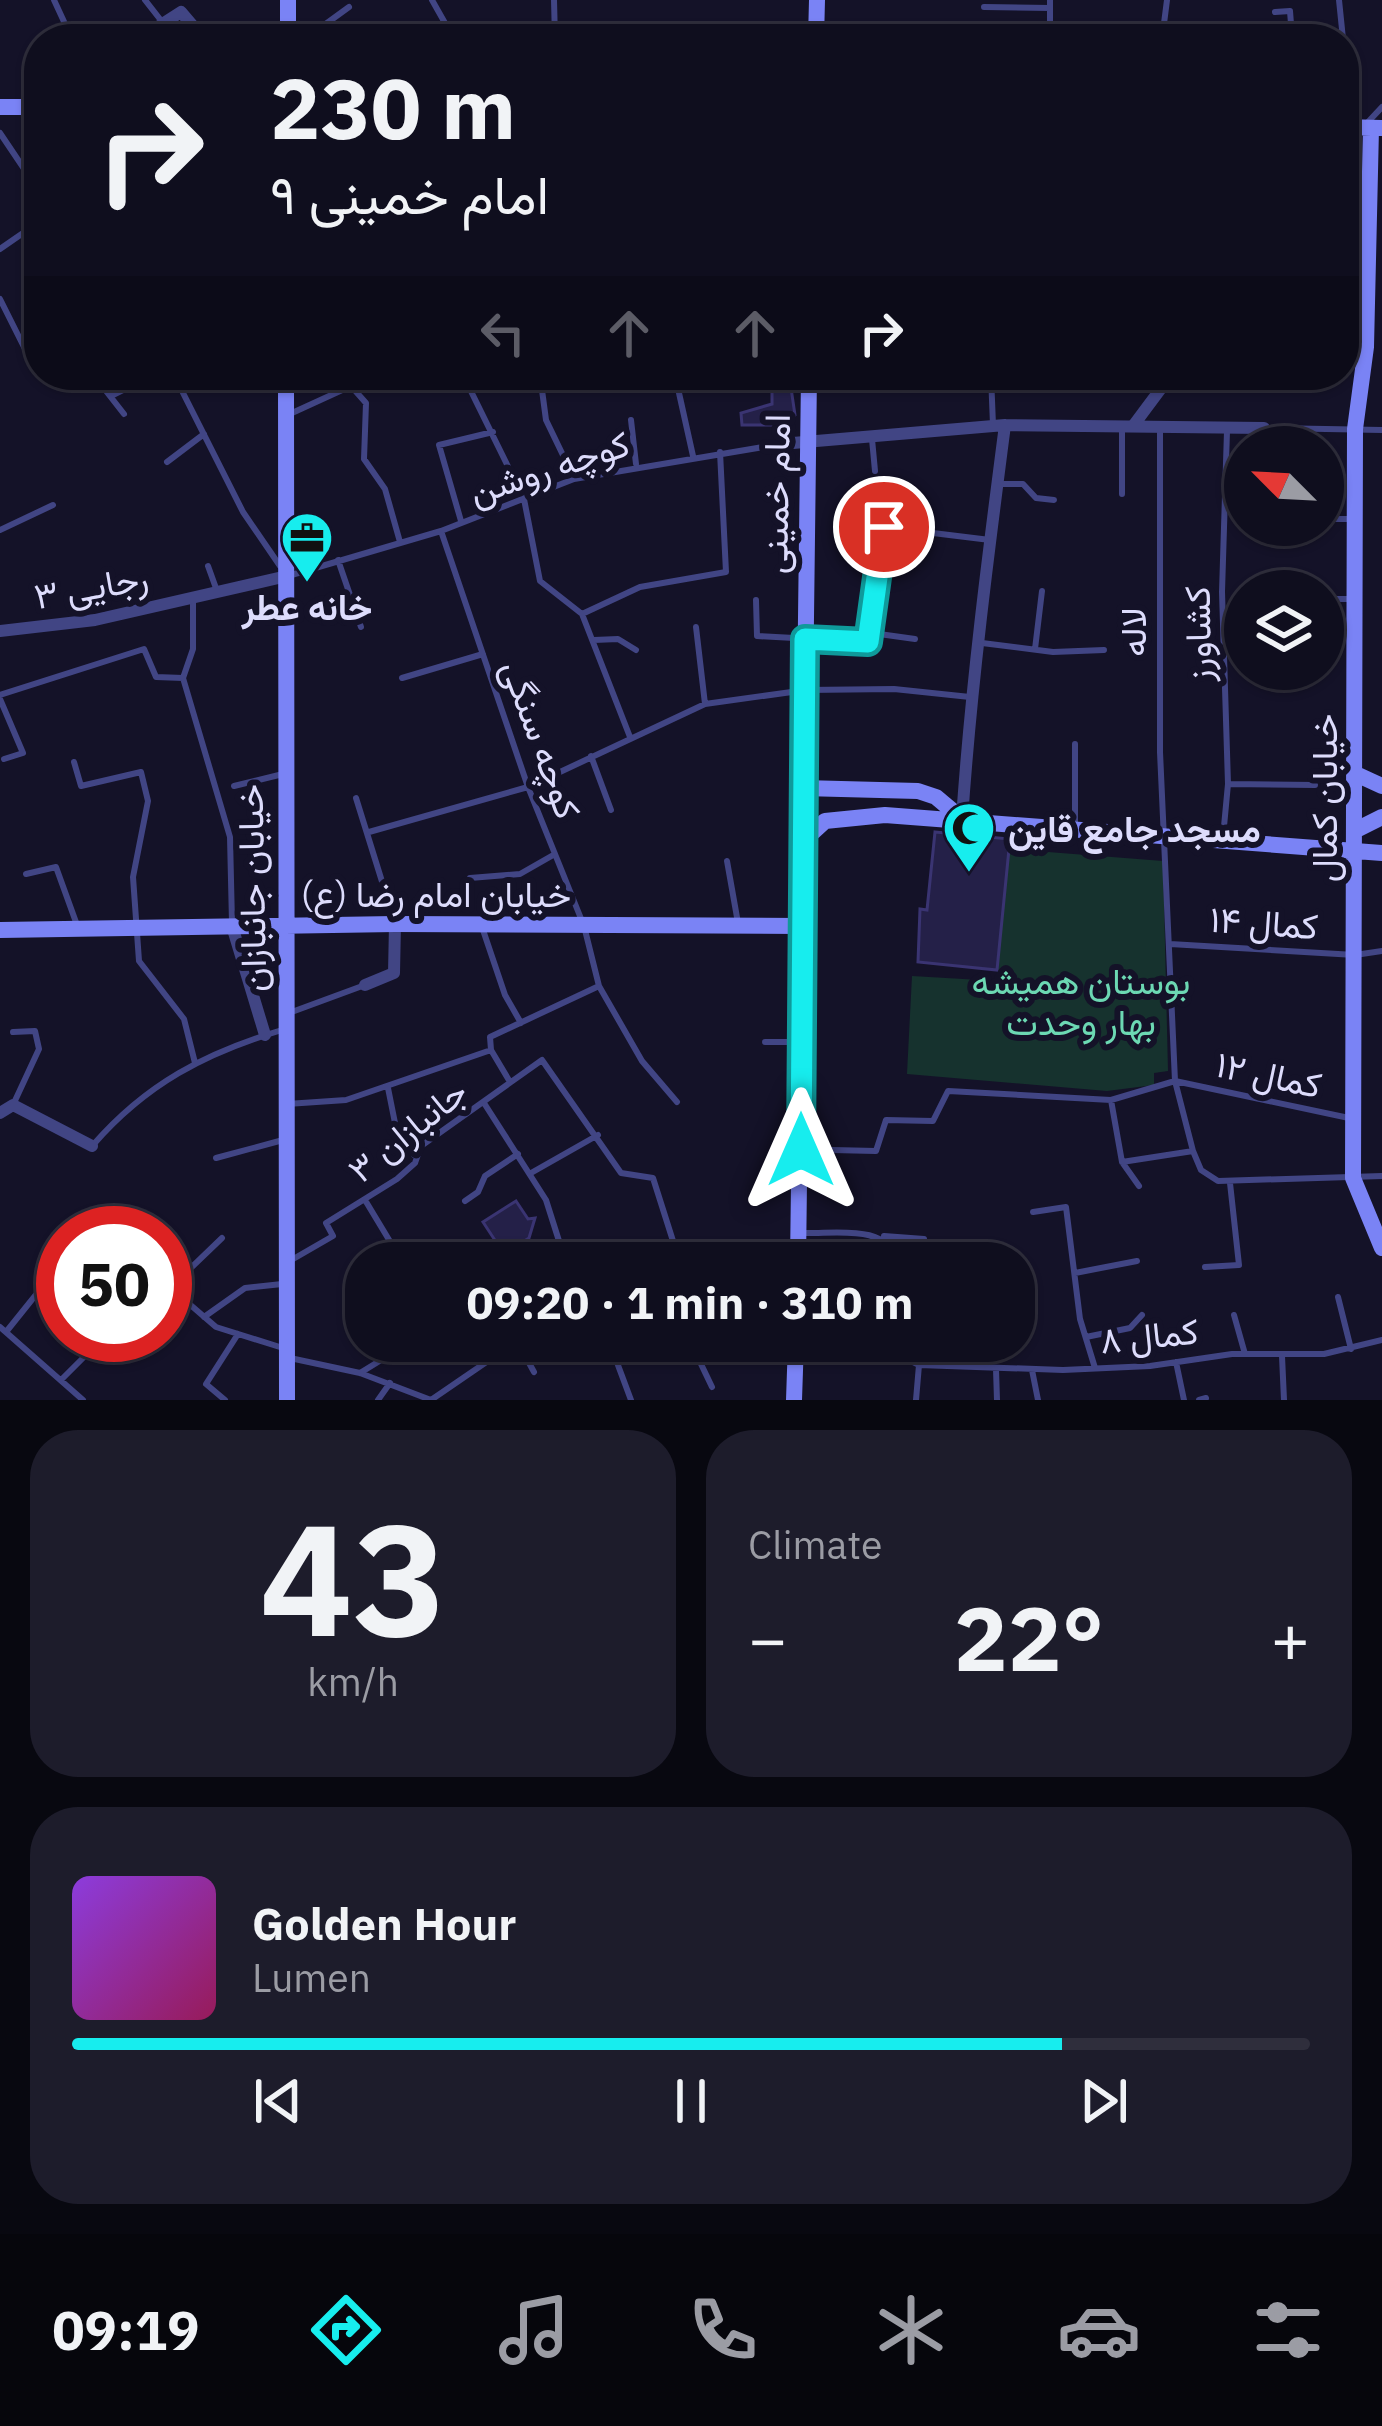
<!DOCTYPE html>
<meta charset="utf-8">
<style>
:root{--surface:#0f0e1e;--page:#1d1c2b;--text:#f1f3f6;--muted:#9b9ca4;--line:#2f2e3c;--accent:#17edee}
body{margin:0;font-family:"IBM Plex Sans",Vazirmatn,sans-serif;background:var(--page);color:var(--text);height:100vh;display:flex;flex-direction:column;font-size:45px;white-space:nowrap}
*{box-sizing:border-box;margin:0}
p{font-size:39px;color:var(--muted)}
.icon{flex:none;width:66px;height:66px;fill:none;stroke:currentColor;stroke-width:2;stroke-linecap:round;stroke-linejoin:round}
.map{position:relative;height:1400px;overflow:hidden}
.sheet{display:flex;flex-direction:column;gap:30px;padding:30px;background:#080810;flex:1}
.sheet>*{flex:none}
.banner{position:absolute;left:24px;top:24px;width:1335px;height:366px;border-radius:48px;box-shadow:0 3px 9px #0004,0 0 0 3px var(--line);background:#0f0e1e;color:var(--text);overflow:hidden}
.needle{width:78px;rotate:294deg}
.tools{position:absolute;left:1224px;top:426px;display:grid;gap:24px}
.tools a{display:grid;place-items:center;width:120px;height:120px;border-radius:50%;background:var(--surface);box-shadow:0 3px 9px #0004,0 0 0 3px var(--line);font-size:60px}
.speed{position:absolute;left:36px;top:1206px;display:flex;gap:24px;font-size:60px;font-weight:700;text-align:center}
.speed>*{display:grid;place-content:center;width:156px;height:156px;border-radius:50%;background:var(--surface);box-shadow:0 3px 9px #0004,0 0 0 3px var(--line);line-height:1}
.speed .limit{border:18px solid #d22;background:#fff;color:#111}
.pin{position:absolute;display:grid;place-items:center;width:102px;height:102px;color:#fff;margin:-51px;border:6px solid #fff;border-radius:50%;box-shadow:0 3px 12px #0007}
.me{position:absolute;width:132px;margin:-66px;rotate:0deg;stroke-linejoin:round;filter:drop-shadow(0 0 9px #0008)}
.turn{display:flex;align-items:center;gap:42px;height:252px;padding:0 48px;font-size:54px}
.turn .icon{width:156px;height:156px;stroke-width:2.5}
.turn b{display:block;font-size:84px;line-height:102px}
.lanes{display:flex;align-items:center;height:114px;padding:0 48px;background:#0003;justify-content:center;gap:60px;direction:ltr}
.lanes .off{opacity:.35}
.big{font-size:90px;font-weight:800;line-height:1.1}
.sheet .tile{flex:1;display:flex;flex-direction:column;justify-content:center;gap:18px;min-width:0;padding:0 42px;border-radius:48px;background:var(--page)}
.sheet .dial{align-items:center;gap:0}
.dial b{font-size:156px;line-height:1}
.song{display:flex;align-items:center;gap:36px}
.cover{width:144px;height:144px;border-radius:18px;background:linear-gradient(135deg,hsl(270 70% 55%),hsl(330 70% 35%))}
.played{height:12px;border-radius:6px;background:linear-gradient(90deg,var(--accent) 80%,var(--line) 80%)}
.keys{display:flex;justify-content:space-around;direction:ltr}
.heat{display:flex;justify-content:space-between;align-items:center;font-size:66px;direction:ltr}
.sheet .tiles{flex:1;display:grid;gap:30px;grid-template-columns:1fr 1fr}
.tile:last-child{grid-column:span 2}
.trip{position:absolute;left:345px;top:1242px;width:690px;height:120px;border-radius:48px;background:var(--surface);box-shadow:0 3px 9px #0004,0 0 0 3px var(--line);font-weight:800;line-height:120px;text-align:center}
.dock{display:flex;height:192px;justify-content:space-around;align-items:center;background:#06060c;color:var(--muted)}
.dock .icon{width:84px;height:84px}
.dock .active{color:var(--accent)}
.dock b{font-size:54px;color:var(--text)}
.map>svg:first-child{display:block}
.green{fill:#16322e}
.building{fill:#242048;stroke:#3a3472;stroke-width:3}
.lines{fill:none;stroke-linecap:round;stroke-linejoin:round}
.lane{stroke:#414584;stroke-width:6}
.street{stroke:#414584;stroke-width:12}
.secondary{stroke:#7a83f5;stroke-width:16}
.route-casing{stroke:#0f9a9b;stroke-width:30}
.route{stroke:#17edee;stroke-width:21}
.labels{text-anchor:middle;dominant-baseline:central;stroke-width:12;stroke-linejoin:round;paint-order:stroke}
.street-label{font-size:36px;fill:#dddcfc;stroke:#141228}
.poi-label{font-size:36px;font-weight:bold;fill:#dddcfc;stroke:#141228}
.park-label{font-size:36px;fill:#6cd8b3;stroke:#141228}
</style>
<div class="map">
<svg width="1382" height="1400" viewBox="0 0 1382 1400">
<rect width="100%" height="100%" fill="#141228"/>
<path class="green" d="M1008,849L1163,861L1168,1071L1154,1073V1085L1107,1091L907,1074L912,976L997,981Z"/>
<path class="building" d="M772,388H791L795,415L786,425H742L741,413L772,404Z
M935,832L1010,839L997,970L918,962L920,909L927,910Z
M516,1201L528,1219L535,1218L529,1238L504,1254L483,1222Z"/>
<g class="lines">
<path class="lane" d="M54,0L72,39
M145,0L163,23
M432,0L454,39
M554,0L555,39
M1050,0V39
M1339,0L1343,39
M984,7L1050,8
M1275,12L1290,11L1292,37L1342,32
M1163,33L1228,29
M305,39L349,7
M1162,39L1167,0
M1344,55L1350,123
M1368,122L1382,107
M0,133L39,191
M1344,160L1359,132
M0,249L39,222
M0,299L26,351L39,342
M1344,350L1363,347
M174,375L243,512L280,566
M463,375L524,499L540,581L582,614L630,737
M540,375L546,420L574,478
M675,375L693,456
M761,375L805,380
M991,375L993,425
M248,381L260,375
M99,382L124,414
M113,395L153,375
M292,413L351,386L366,403L364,459L385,489L400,542
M631,420L636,464
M1122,426V494
M1160,427V752L1175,1081L1193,1151L1201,1170L1218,1181L1382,1176
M872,439L875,471
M1264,447V428L1382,430
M167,462L204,434
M998,484H1023L1036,498L1054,500
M1323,519H1352
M461,521L439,445L493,432
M0,530L53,505
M441,531L528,787L584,926L599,986L642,1061L677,1102
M338,560L361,627
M208,566L217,591
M288,576L441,531L574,479L781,444
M193,597V649L183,678L230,837L232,923
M1323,599H1351
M756,600L757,636L868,642L884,527L990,540
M582,614L640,587L726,572L720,452
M696,627L705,704
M872,633L915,639
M594,640L618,639L636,650
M982,643L1053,652L1104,650
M1035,649L1042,591
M402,678L483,654
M0,695L144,649L156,677L183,678
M0,699L23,753L4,759
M1075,744V828
M591,756L611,810
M74,762L81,786L141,772L148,801L133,877L139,961L184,1019L195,1063
M1229,784L1315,785
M234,786L283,774
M356,798L394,920
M369,832L528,787L705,704L806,690L894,689L970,697
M1223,837L1228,784L1222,592L1227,431
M727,861L738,923
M26,874L56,867L77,925
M470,878L520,874L555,854
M482,927L505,995L521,1023
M1170,944L1355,955L1382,951
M289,1013L365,985
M765,1042H796
M510,1082L491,1050L490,1037L599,986
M388,1088L396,1128L414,1155
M1111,1100L1122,1162L1139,1186
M484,1103L546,1200L566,1263
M287,1104L346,1100L491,1050
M13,1105L39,1049L35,1031L13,1032
M93,1145C146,1084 205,1053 282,1030
M804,1150H822
M832,1150L876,1151L886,1120L933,1121L948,1091L1111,1100L1175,1081L1349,1118
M216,1158L283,1140
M1122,1162L1193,1151
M531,1173L598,1135
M365,1200L403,1263
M465,1201L478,1192L485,1176L518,1154
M1033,1212L1066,1207L1080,1319L1095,1368
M85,1233L89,1228
M803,1233C836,1234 889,1223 897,1263
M884,1236L924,1239
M165,1252L167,1241
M288,1262L333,1236L326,1223L397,1179L415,1163L421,1146L542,1060L621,1173L653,1178L680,1263
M534,1263L558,1247
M717,1263L775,1249L794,1251
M1205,1267L1239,1265L1230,1183
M1075,1273L1137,1261
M165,1283L216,1327L283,1348
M170,1288L222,1238
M1338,1297L1351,1349
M1234,1315L1245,1354
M204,1317L245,1288L282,1284
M0,1327L83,1400
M6,1332L63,1261
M1086,1337L1130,1328L1142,1315
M517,1341L534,1372
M609,1341L631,1400
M690,1341L712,1387
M905,1341L911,1361L919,1365
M1282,1356L1284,1400
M290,1358L360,1373L431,1400L517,1341
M1176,1362L1184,1400
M919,1365L1063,1370L1150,1366L1232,1354H1324L1382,1340
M996,1369L997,1400
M1032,1370L1038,1400
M360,1373L412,1341
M62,1379L106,1335
M225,1400L206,1384L238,1334
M378,1400L390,1383
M916,1400L919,1365
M1199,1400L1206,1398"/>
<path class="street" d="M139,39L181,12L204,39
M1344,283L1369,278
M1133,426L1171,375
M781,444L1005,425L1264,428
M0,631L95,620L287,576
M962,819C971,687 988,556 1005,425
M232,926L265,1035
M365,985L394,973L395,924
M0,1113L13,1105L92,1146"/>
<path class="secondary" d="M288,0V39
M816,39L817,0
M0,107H39
M1344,127L1381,128
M1371,128L1366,347L1355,429L1353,1178L1382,1248
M286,375L287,1400
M1358,775L1382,786
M803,788L918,791L936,797L961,818
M1356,830L1382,817
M802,842L825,821L885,815L1382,853
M0,930L395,924L801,926
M798,1263L809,375
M794,1400L796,1341"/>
</g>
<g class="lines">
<g class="route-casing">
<path id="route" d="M801,1150L805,639L868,642L884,527"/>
</g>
<use href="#route" class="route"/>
</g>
<defs>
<g id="office-pin" transform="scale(2.7)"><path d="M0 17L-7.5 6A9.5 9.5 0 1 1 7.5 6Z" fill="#17edee" stroke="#141228"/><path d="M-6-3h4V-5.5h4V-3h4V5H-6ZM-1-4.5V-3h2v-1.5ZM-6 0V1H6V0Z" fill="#111"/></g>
<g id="mosque-pin" transform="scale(2.7)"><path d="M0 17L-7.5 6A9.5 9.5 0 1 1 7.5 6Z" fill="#17edee" stroke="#141228"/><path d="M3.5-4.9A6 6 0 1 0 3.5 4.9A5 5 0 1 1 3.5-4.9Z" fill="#111"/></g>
</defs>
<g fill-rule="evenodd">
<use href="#office-pin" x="307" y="538"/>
<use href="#mosque-pin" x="969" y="828"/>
</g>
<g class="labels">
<g class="street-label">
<text transform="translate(549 467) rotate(-18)">کوچه روشن</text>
<text transform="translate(775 494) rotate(-89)">امام خمینی</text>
<text transform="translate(91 586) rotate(-10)">رجایی ۳</text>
<text transform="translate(1132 632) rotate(-90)">لاله</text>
<text transform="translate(1197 634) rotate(-91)">کشاورز</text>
<text transform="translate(542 739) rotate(70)">کوچه سنگی</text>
<text transform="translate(1323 798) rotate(-90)">خیابان کمال</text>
<text transform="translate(251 888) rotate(-91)">خیابان جانبازان</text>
<text x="436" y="893">خیابان امام رضا (ع)</text>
<text transform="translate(1264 922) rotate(4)">کمال ۱۴</text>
<text transform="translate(1269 1074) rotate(12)">کمال ۱۲</text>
<text transform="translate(407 1130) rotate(-39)">جانبازان ۳</text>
<text transform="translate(1149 1335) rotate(-6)">کمال ۸</text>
</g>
<g class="poi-label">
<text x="307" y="606">خانه عطر</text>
<text x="1008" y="828" text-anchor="start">مسجد جامع قاین</text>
</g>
<g class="park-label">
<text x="1081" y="980">بوستان همیشه<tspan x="1081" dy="41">بهار وحدت</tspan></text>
</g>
</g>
</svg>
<div class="tools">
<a><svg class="needle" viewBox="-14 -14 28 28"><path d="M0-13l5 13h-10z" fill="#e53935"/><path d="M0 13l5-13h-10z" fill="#9b9ca4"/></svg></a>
<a><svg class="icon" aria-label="layers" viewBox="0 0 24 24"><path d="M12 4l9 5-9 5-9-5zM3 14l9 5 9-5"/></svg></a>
</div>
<div class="speed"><div class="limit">50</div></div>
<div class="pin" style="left:884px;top:527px;background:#d93025"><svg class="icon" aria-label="arrive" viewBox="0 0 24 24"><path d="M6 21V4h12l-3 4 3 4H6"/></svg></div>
<svg class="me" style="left:801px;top:1150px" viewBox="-20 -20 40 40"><path d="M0-17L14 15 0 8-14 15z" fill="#17edee" stroke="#fff" stroke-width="4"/></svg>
<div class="trip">09:20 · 1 min · 310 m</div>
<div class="banner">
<div class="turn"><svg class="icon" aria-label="right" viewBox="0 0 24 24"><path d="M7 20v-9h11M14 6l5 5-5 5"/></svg><div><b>230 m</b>امام خمینی ۹</div></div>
<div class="lanes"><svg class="icon off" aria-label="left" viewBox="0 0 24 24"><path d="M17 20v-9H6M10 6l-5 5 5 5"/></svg><svg class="icon off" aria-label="ahead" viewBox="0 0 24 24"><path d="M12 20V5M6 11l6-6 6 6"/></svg><svg class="icon off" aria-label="ahead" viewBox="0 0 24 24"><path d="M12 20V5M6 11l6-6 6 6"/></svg><svg class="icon" aria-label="right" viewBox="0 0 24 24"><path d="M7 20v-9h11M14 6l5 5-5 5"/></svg></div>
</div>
</div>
<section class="sheet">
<div class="tiles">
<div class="tile dial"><b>43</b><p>km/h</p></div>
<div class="tile"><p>Climate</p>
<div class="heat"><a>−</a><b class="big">22°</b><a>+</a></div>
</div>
<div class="tile">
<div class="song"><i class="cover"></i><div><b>Golden Hour</b><p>Lumen</p></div></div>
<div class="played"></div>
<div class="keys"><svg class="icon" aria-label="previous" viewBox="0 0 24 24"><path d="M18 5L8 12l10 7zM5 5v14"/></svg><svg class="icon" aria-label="pause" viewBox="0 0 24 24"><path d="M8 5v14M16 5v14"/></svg><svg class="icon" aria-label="next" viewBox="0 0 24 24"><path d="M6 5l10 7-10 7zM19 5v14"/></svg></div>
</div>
</div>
</section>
<nav class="dock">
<b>09:19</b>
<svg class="icon active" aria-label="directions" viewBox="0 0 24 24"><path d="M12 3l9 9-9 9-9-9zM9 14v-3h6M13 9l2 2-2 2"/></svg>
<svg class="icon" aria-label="music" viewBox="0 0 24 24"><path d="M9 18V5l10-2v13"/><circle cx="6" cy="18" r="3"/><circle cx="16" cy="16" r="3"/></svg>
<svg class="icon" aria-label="phone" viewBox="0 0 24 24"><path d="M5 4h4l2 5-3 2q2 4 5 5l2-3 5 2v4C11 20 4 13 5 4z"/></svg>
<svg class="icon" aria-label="climate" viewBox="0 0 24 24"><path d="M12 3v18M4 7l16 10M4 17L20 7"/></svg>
<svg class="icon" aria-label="car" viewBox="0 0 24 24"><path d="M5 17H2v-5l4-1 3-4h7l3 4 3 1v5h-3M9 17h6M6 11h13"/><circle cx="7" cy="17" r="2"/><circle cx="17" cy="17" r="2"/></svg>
<svg class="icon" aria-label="filters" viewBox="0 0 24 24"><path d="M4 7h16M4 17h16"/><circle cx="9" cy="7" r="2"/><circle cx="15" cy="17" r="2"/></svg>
</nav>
